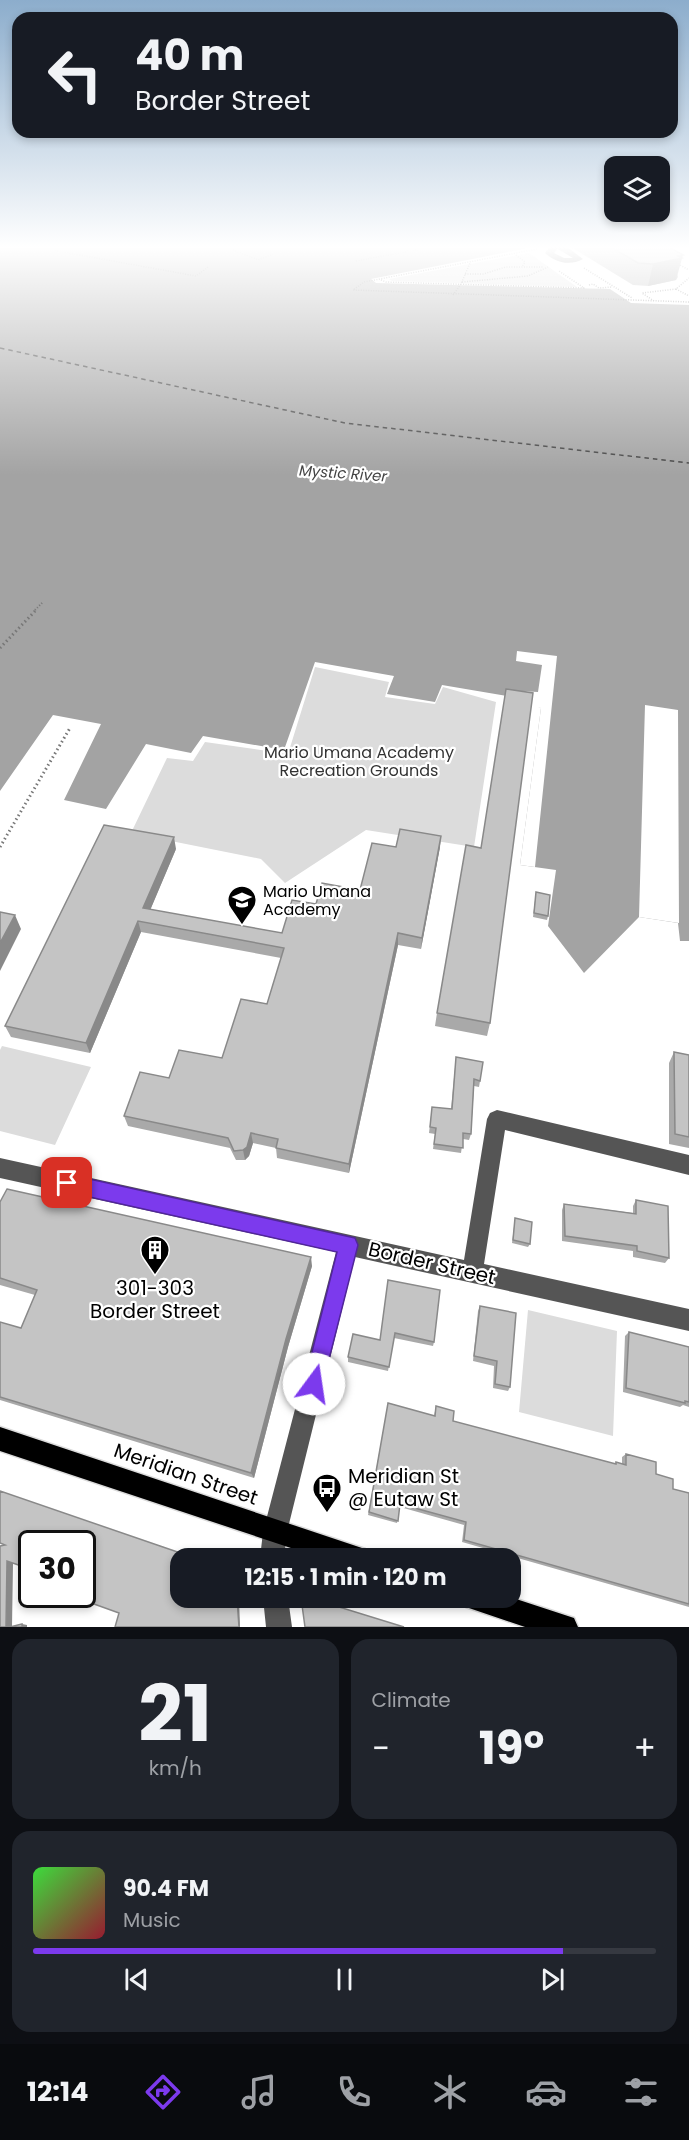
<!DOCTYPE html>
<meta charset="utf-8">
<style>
:root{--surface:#171b24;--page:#20242c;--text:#f1f3f6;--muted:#9ea1a6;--line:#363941;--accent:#7c3aed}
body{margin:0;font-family:Poppins,sans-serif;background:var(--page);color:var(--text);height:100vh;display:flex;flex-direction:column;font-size:22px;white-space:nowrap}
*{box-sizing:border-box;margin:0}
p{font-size:20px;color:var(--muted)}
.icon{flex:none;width:33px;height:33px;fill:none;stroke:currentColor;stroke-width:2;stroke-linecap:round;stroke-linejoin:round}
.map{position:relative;height:1627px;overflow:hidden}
.side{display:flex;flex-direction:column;gap:12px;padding:12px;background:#0d0f14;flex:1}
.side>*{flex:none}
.hud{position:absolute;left:12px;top:12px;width:666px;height:126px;border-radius:18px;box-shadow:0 3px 9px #0003;background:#171b24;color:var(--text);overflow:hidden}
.tools{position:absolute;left:604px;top:156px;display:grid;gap:12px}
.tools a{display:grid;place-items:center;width:66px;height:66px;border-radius:12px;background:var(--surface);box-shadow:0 3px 9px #0003;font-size:30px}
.speed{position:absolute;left:18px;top:1530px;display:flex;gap:12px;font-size:30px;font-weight:700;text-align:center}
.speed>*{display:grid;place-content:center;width:78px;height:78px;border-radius:50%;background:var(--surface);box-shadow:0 3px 9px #0003;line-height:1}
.speed .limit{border:3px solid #111;border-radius:9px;background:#fff;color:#111}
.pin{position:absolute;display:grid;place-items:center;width:51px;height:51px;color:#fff;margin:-26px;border-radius:12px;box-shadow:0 3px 9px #0006}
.me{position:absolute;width:66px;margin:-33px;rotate:14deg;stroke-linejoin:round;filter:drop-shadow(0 0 4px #0008)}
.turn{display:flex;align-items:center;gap:21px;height:126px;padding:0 24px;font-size:27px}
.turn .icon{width:78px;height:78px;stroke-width:2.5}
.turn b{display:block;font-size:42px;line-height:51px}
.big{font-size:45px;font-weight:700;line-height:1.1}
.side .tile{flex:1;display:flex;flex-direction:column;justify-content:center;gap:9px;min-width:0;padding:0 21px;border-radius:18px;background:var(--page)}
.side .dial{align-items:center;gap:0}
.dial b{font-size:78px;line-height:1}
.song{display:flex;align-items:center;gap:18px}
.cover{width:72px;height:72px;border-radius:9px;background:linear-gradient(135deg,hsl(120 70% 55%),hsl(350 70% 35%))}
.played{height:6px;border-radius:3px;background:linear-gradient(90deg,var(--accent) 85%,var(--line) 85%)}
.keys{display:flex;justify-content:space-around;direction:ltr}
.heat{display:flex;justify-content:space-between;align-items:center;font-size:33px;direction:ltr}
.side .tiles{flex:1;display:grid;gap:12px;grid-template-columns:1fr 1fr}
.tile:last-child{grid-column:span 2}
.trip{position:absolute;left:170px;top:1548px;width:351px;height:60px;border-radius:18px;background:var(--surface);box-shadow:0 3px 9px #0003;font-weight:700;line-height:60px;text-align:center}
.menu{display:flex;height:96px;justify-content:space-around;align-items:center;background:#090b0e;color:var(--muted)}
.menu .icon{width:42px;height:42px}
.menu .active{color:var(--accent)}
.menu b{font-size:27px;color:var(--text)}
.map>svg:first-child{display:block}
.green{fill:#dcdcdc}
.water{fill:#a3a3a3}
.pier{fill:#fff}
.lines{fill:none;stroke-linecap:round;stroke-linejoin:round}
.ferry{stroke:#444;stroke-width:1.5;stroke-dasharray:4.5 4;stroke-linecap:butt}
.major-casing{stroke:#dbdbdb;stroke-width:3}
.path-far2{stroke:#777;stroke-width:1.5;stroke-dasharray:1 1.5;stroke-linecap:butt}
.path-far1{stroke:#777;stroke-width:2;stroke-dasharray:1 2;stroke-linecap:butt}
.path{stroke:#777;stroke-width:3;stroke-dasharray:1.5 3;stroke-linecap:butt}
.minor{fill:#555;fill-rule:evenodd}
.major{fill:#000;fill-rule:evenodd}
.wall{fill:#a9a9a9}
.shaded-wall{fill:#898989}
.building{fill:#c4c4c4;stroke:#898989;stroke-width:1.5}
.route{fill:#7c3aed;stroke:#51269a;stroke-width:1.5}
.labels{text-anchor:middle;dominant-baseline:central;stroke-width:4.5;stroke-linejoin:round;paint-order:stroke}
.far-water-label{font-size:15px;font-style:italic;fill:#444;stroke:#fff}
.park-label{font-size:16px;fill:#333;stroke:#fff}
.poi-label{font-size:16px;fill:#000;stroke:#fff;text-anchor:start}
.near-street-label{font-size:20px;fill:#000;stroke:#fff}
.near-poi-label{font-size:20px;fill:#000;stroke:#fff}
</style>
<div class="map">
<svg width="689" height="1627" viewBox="0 0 689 1627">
<rect width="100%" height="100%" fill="#fff"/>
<path class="green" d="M529,253L577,287L392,281L389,279Z
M315,667L389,682L385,697L435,704L443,687L496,702L474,847L366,830L285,883L261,859L131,833L167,758L193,761L205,742L288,754Z
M2,1046L91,1067L55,1145L0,1131V1050Z
M528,1310L617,1331L613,1436L519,1412Z"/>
<path class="water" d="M0,247H533L371,279L376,283L610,289L631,303L689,305V941H680L678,923L639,917L584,973L548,926L556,870L520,865L541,708L507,696L442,685L435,702L387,694L394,676L315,662L284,750L203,736L191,753L146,744L106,809L64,800L101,724L53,715L0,791Z"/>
<path class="pier" d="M517,651L557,656L535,867L520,865L541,708L519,705L520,691L538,692L542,665L516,661Z
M645,705L678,710L679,923L639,917Z"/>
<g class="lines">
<path class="ferry" d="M0,348L345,423L689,463"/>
<g class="major-casing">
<path id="major" d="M0,1427L356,1546L365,1549L368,1558H321L0,1451Z
M510,1597L574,1618L578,1627H525L466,1607L462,1598Z"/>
</g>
<path class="path-far2" d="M48,247L57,251L196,276L208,267
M226,247L258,260L273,254
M305,249L310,247
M537,249L364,282L353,290L689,302
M516,255L525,262L522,267
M356,261L432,247
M678,264L689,270
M584,268L632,298
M465,274H483L506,267H543
M381,280L386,282L584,288L559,271
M462,282L528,276L548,267
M589,285L593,284L599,288L612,287
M676,289L689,296
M453,295L461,284L470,263
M654,301L642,293L676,289L689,278"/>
<path class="path-far1" d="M35,610L43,602"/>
<path class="path" d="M0,648L37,609
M0,847L70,728"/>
<path class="minor" d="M550,247H567L583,259C570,266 556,263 545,253ZM558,248V249L573,258H564L554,253Z
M497,1110L689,1155V1175L505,1130L484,1264L689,1309V1331L355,1257L287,1532L284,1558H260L263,1532L336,1252L0,1178V1158L464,1260L487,1119L490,1113Z
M263,1598H288L292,1627H266Z"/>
<use href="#major" class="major"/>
</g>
<path class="wall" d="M571,247H669L678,277L676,280L648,286L633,285Z
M396,847H440L421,949L398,945L349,1173L277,1158L276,1148L253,1143L249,1156L245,1160H236L230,1148L128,1126L124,1116L169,1078L222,1058L267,1004L281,958L141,932L90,1053L11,1037L5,1026L176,849L150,910L282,933L316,904L360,890Z
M536,892L548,916L547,920L533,917Z
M437,1013L490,1023L487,1036L435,1026Z
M674,1052L689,1055V1148L669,1144V1063Z
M456,1057L480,1081L479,1087L474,1086L471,1134L469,1140L463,1139L461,1153L433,1149L435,1134L429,1133L432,1107L451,1109Z
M636,1200L669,1258L665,1263L633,1257V1251L562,1241V1210L564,1204L633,1213V1206Z
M0,1202L312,1266L288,1347L254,1478L0,1400V1322L21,1328L35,1295L0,1285Z
M515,1218L530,1244L528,1247L512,1243Z
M388,1280L434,1342L433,1346L394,1338L388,1371L348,1362V1357L380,1340Z
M480,1306L510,1387L508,1391L493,1388L494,1366L473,1361L478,1311Z
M629,1332L689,1347V1407L683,1405L680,1407L623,1392L625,1336Z
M388,1403L434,1416L436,1406L453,1421L614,1464L616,1462L622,1464V1457L626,1454L656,1474L673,1489L689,1493V1607L462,1542L464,1525L400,1507L397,1523L368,1515Z"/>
<path class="shaded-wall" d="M683,255L676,280L648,286L653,264Z
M441,836L440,847L421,949L422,938Z
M174,837L176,849L146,920L143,908Z
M15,915L21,929L0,971V943Z
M138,921L141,932L90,1053L86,1043Z
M398,933V945L349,1173V1164Z
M251,1133L253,1143L249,1156L245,1160L243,1150Z
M311,1257L312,1266L288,1347L254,1478L251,1473L286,1339Z
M7,1561L13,1563L12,1627H6Z
M237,1598H239L240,1627H239Z
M22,1624L27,1625V1627H22Z"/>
<path class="building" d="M611,247H669L683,255L678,256L682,258L653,264L638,263Z
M506,689L533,693L490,1023L437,1013L466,845L481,848Z
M104,825L174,837L143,908L282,933L292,900L316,904L322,883L360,890L372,843L396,847L400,829L441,836L422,938L398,933L349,1164L276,1148L278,1139L251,1133L247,1147L243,1150L234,1151L228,1138L124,1116L140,1072L169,1078L179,1050L222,1058L241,999L267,1004L284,948L138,921L86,1043L5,1026Z
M536,892L550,895L548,916L534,913Z
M0,912L15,915L0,943Z
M674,1052L689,1055V1137L675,1134Z
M456,1057L483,1062L480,1081L474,1079L471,1134L463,1133V1148L434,1144L436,1128L430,1127L432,1107L452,1109Z
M7,1189L311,1257L286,1339L251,1473L0,1397V1322L21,1328L37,1290L0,1278V1202Z
M636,1200L668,1206L669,1258L637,1251V1246L565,1236L564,1204L636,1214Z
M515,1218L532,1222L530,1244L513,1240Z
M388,1280L440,1290L434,1342L395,1333L389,1367L348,1357L353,1334L380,1340Z
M480,1306L516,1313L510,1387L495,1384L497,1361L474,1356Z
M629,1332L689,1347V1402L685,1401V1403L626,1388Z
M388,1403L435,1416L436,1406L454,1411L453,1421L616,1464V1462L626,1465V1454L656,1462V1474L673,1479V1489L689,1493V1604L464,1540L466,1522L400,1504L398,1521L369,1512Z
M0,1491L195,1558H180V1598H237L239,1627H115L119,1613L69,1595L82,1594V1544H32V1565L30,1569L7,1561L6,1627H0V1546L5,1545L0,1543Z
M309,1598H310L404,1627H305L302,1605Z
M22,1624V1627H10Z"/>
<linearGradient id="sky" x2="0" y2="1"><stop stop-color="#8cadcc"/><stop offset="0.52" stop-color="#fff"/><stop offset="1" stop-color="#fff" stop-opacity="0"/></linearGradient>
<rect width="689" height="475" fill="url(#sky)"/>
<path class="route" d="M67,1174L355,1238L358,1245L321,1391L314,1394L307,1391L304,1384L337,1252L67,1192L60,1189L58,1183L60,1176Z"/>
<defs>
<g id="school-pin" transform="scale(1.5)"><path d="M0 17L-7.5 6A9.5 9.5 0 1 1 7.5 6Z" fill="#000" stroke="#fff"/><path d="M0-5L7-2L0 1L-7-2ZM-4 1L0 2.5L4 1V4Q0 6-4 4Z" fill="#fff"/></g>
<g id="building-pin" transform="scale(1.5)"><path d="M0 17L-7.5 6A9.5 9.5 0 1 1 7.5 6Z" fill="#000" stroke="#fff"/><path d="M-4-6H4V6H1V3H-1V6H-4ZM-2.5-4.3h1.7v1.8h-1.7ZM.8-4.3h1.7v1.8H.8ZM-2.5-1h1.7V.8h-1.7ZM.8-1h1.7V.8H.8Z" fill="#fff"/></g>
<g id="bus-pin" transform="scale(1.5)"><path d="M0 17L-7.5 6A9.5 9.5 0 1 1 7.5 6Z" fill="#000" stroke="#fff"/><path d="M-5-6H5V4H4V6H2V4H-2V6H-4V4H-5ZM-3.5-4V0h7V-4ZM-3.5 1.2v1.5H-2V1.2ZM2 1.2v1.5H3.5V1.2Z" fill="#fff"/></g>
</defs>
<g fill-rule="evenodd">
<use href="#school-pin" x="242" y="900"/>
<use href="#building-pin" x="155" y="1250"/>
<use href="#bus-pin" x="327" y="1488"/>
</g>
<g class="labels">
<g class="far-water-label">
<text transform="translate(343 473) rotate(4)">Mystic River</text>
</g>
<g class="park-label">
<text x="359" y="752">Mario Umana Academy<tspan x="359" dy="18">Recreation Grounds</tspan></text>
</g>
<g class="poi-label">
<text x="263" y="891">Mario Umana<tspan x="263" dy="18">Academy</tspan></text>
</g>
<g class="near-street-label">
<text transform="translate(432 1263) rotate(13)">Border Street</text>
<text transform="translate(186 1474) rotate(19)">Meridian Street</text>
</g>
<g class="near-poi-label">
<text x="155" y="1288">301-303<tspan x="155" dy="23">Border Street</tspan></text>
<text x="348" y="1476" text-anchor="start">Meridian St<tspan x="348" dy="23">@ Eutaw St</tspan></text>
</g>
</g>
</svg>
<div class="tools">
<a><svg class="icon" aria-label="layers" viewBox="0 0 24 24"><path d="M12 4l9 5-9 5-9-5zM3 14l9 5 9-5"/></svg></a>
</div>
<div class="speed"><div class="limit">30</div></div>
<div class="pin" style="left:67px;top:1183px;background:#d93025"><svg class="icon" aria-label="arrive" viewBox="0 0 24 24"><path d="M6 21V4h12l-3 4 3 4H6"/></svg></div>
<svg class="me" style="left:314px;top:1384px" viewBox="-20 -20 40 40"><circle r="19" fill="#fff"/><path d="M0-13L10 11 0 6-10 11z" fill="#7c3aed"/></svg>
<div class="trip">12:15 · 1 min · 120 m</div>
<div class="hud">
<div class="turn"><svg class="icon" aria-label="left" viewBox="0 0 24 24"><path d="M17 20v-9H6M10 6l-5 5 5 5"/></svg><div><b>40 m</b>Border Street</div></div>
</div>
</div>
<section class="side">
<div class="tiles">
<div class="tile dial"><b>21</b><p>km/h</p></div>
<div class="tile"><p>Climate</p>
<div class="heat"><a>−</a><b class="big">19°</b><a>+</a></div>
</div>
<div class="tile">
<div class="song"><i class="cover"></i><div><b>90.4 FM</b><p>Music</p></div></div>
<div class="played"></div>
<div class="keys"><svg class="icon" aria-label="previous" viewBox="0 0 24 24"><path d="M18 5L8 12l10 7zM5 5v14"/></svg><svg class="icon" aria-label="pause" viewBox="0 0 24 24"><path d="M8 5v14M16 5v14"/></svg><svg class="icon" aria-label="next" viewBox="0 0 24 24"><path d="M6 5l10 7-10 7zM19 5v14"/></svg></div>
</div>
</div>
</section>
<nav class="menu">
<b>12:14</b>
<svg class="icon active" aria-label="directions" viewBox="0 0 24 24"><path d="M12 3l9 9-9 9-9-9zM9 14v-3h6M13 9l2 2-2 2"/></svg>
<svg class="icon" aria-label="music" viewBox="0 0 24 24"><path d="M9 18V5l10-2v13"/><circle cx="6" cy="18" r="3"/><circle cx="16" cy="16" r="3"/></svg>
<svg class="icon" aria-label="phone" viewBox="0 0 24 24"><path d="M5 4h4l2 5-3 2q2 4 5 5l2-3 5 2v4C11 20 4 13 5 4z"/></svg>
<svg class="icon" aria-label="climate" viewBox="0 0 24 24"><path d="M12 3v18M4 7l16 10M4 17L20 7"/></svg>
<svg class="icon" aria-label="car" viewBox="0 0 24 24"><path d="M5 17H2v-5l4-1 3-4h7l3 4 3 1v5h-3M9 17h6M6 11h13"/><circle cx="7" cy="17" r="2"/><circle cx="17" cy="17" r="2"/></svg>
<svg class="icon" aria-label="filters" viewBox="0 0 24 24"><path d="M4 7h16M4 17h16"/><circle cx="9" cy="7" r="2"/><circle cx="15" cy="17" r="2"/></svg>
</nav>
